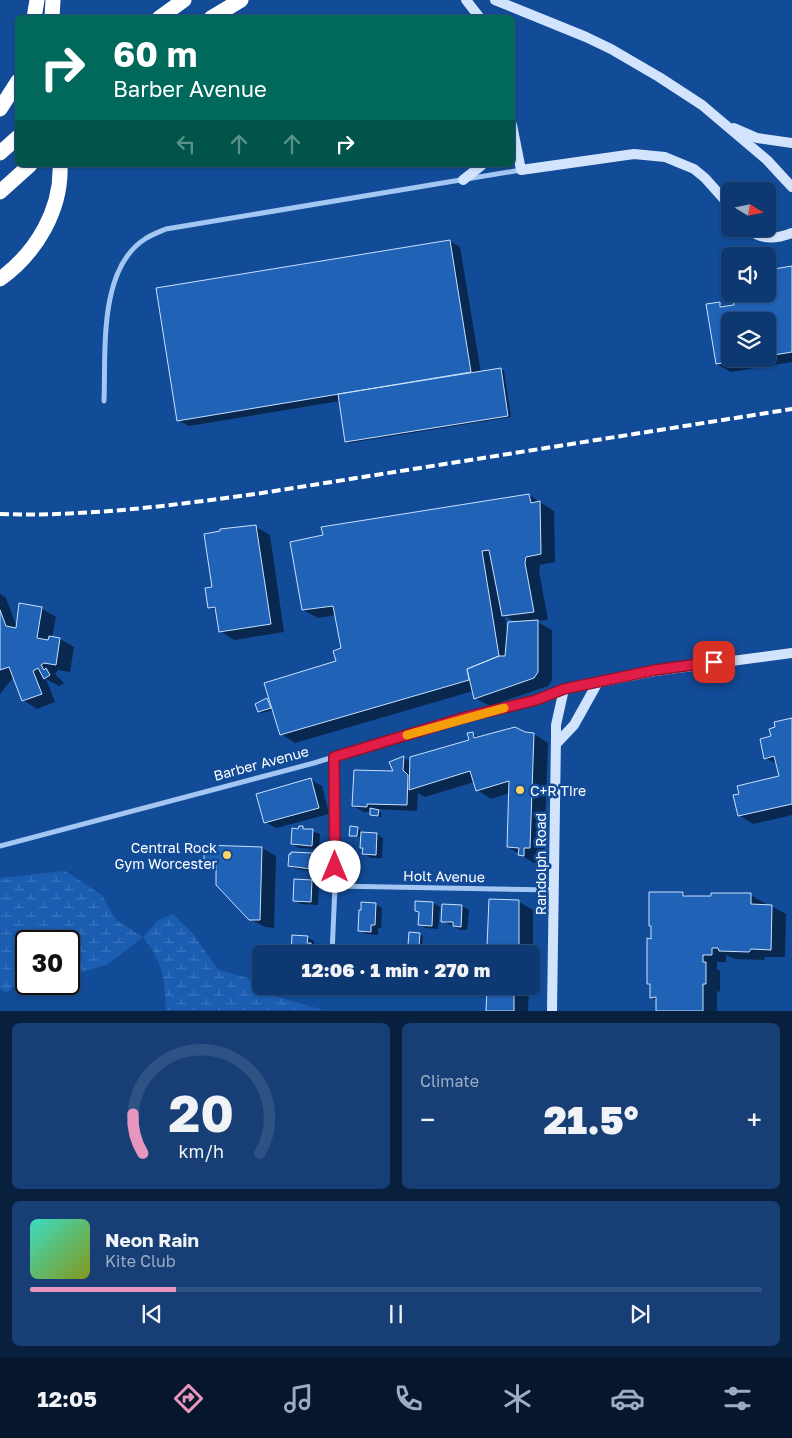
<!DOCTYPE html>
<meta charset="utf-8">
<style>
:root{--surface:#0e3871;--page:#173f76;--text:#f1f3f6;--muted:#9bacc3;--line:#2e5284;--accent:#e797bd}
body{margin:0;font-family:"Golos Text",sans-serif;background:var(--page);color:var(--text);height:100vh;display:flex;flex-direction:column;font-size:19px;white-space:nowrap}
*{box-sizing:border-box;margin:0}
p{font-size:16px;color:var(--muted)}
.icon{flex:none;width:28px;height:28px;fill:none;stroke:currentColor;stroke-width:2;stroke-linecap:round;stroke-linejoin:round}
.map{position:relative;height:1011px;overflow:hidden}
.sheet{display:flex;flex-direction:column;gap:12px;padding:12px;background:#081f3e;flex:1}
.sheet>*{flex:none}
.top-card{position:absolute;left:15px;top:15px;width:500px;height:152px;border-radius:8px;box-shadow:0 1px 4px #0004,0 0 0 1px var(--line);background:#00695c;color:#fff;overflow:hidden}
.needle{width:32px;rotate:100deg}
.buttons{position:absolute;left:721px;top:182px;display:grid;gap:10px}
.buttons a{display:grid;place-items:center;width:55px;height:55px;border-radius:8px;background:var(--surface);box-shadow:0 1px 4px #0004,0 0 0 1px var(--line);font-size:25px}
.speed{position:absolute;left:15px;top:930px;display:flex;gap:10px;font-size:25px;font-weight:700;text-align:center}
.speed>*{display:grid;place-content:center;width:65px;height:65px;border-radius:50%;background:var(--surface);box-shadow:0 1px 4px #0004,0 0 0 1px var(--line);line-height:1}
.speed .limit{border:2px solid #111;border-radius:8px;background:#fff;color:#111}
.pin{position:absolute;display:grid;place-items:center;width:42px;height:42px;color:#fff;margin:-21px;border-radius:10px;box-shadow:0 2px 8px #0006}
.me{position:absolute;width:55px;margin:-28px;rotate:0deg;stroke-linejoin:round;filter:drop-shadow(0 0 4px #0008)}
.turn{display:flex;align-items:center;gap:18px;height:105px;padding:0 15px;font-size:22px}
.turn .icon{width:65px;height:65px;stroke-width:2.5}
.turn b{display:block;font-size:35px;line-height:42px}
.lanes{display:flex;align-items:center;height:48px;padding:0 15px;background:#0003;justify-content:center;gap:25px;direction:ltr}
.lanes .off{opacity:.35}
.big{font-size:38px;font-weight:800;line-height:1.1}
.sheet .widget{flex:1;display:flex;flex-direction:column;justify-content:center;gap:8px;min-width:0;padding:0 18px;border-radius:8px;background:var(--page)}
.sheet .dial{align-items:center;gap:0}
.dial svg{height:130px;overflow:visible;fill:none;stroke:var(--line);stroke-width:7;stroke-linecap:round;text-anchor:middle}
.dial text{fill:var(--text);stroke:none}
.song{display:flex;align-items:center;gap:15px}
.cover{width:60px;height:60px;border-radius:8px;background:linear-gradient(135deg,hsl(170 70% 55%),hsl(70 70% 35%))}
.played{height:5px;border-radius:2px;background:linear-gradient(90deg,var(--accent) 20%,var(--line) 20%)}
.keys{display:flex;justify-content:space-around;direction:ltr}
.heat{display:flex;justify-content:space-between;align-items:center;font-size:28px;direction:ltr}
.sheet .tiles{flex:1;display:grid;gap:12px;grid-template-columns:1fr 1fr}
.widget:last-child{grid-column:span 2}
.trip{position:absolute;left:252px;top:945px;width:288px;height:50px;border-radius:8px;background:var(--surface);box-shadow:0 1px 4px #0004,0 0 0 1px var(--line);font-weight:800;line-height:50px;text-align:center}
.menu{display:flex;height:80px;justify-content:space-around;align-items:center;background:#06162d;color:var(--muted)}
.menu .icon{width:35px;height:35px}
.menu .current{color:var(--accent)}
.menu b{font-size:22px;color:var(--text)}
.map>svg:first-child{display:block}
.wetland{fill:url(#wetland-marsh)}
.shadow{fill:#0007;fill-rule:evenodd}
.building{fill:#2062b6;stroke:#cae1fd}
.lines{fill:none;stroke-linecap:round;stroke-linejoin:round}
.street{stroke:#a3c6f3;stroke-width:5}
.secondary{stroke:#d2e4fd;stroke-width:10}
.highway{stroke:#fff;stroke-width:15}
.rail{stroke:#fff;stroke-width:4;stroke-dasharray:9 4;stroke-linecap:butt}
.route-casing{stroke:#92132f;stroke-width:12}
.route{stroke:#e11d48;stroke-width:9}
.slow{stroke:#f59e0b;stroke-width:9}
.poi-dot{fill:#ffd465;stroke:#124b97;stroke-width:2}
.labels{text-anchor:middle;dominant-baseline:central;stroke-width:5;stroke-linejoin:round;paint-order:stroke}
.street-label{font-size:14px;fill:#fff;stroke:#124b97}
.poi-label{font-size:14px;fill:#fff;stroke:#124b97;text-anchor:start}
</style>
<div class="map">
<svg width="792" height="1011" viewBox="0 0 792 1011">
<defs>
<pattern id="wetland-marsh" width="20" height="14" patternUnits="userSpaceOnUse" patternTransform="scale(1.25)"><rect width="20" height="14" fill="#1a5db1"/><path d="M1 5h8M5 5V1M11 12h8M15 12V8" fill="none" stroke="#3c75bd"/></pattern>
</defs>
<rect width="100%" height="100%" fill="#124b97"/>
<path class="wetland" d="M65,871L102,895L116,920L143,937L157,921L173,914L192,933L219,970L248,978L261,992L323,1010H166C165,980 163,962 143,937L108,964L69,977V941H26V979H23L6,993L0,988V878Z"/>
<path class="shadow" d="M450,241L460,247L481,373L501,369L504,371L511,417L349,443L346,441L340,401L189,426L178,420Z
M792,267V362L731,372L717,364L719,304L726,307L736,306L734,294H768V271ZM730,321H768V359H730Z
M529,495L554,511L555,562L540,565L539,571L548,620L536,621L552,630V680L548,686L490,706L475,698L473,691L295,743L281,734L273,710L262,713L259,712L267,700L271,702L337,662L342,649L336,615L318,618L303,610ZM505,616L517,623L508,631H507Z
M256,527L270,535L284,632L234,640L220,631L217,611L209,607L213,588Z
M0,594L6,598L17,628L41,608L56,617L52,638L60,639L74,647L70,672L58,670L55,674L64,683L59,686L46,679L55,702L37,709L23,700L15,678L12,679L0,694Z
M792,719V815L753,824L739,815L780,777L778,765L766,758L772,737Z
M472,733L480,738L534,734L548,743L544,856L538,855V863H534L508,847L510,793L491,799L477,790L474,782L425,797L418,793L417,811L375,809L381,812V817L374,816L371,814V812H364L353,806L395,773L391,763L404,758L411,762L471,741Z
M311,780L322,786L329,814L276,828L265,822Z
M303,828L320,834L319,849L299,848L292,844L300,830Z
M357,828L360,830V833L377,834L383,838L382,858H371L364,854V849L361,847L362,837L350,835Z
M262,848L276,856L274,928L265,927L250,919L218,868L206,861Z
M312,854L319,858L318,872L296,869L289,865Z
M295,881H312L319,885L318,905L301,904L294,900Z
M683,893L690,898L750,895L765,903V906H771L786,914L785,957H765L764,960L735,959L726,955V962H717V969L720,971V992L717,991V1011H657V1001L651,997V985L648,984L652,940Z
M417,902L433,903L440,907L438,929L426,928L419,924L420,913L416,911Z
M519,902L533,910V967H531V954H473L489,948Z
M375,904L382,908L381,928H378V935L366,934L359,930Z
M462,906L469,910L467,930H461L442,921Z
M420,934L423,936L422,947L409,944Z
M307,937L314,941V946L318,948V953L292,954Z
M529,986L528,1011H488V994L476,987Z"/>
<path class="building" d="M450,240L471,372L177,421L156,288Z
M792,266V352L768,356V321H730V359H751L716,364L706,304L720,302V307L734,305L733,294H768V270Z
M501,368L508,416L345,442L338,394Z
M529,494L531,503L540,501L541,554L526,557L525,563L534,612L502,616L489,550L482,551L499,656L467,669L469,680L280,735L264,683L336,661L333,651L341,648L333,606L302,610L290,542L323,535L321,527Z
M256,525L271,624L219,632L215,607L208,608L205,588L212,587L204,534L220,531V529Z
M19,603L42,607L37,638L48,640L49,636L60,638L56,665L44,663L41,665L44,670L46,668L50,675L44,679L38,668L33,671L42,694L22,701L9,667L0,670V610L6,626L16,628Z
M538,620V672L534,678L474,699L467,669L499,656H505L508,622Z
M267,698L271,708L258,712L255,704Z
M792,718V804L738,816L733,795L739,794L737,786L779,776L774,756L764,759L760,739L771,736L769,729L775,727L774,722Z
M515,727L525,732L534,733L530,848H524V856L518,855L519,848L507,847L509,781L476,791L470,771L409,790L410,757L469,740L467,733L473,732L474,738Z
M404,756L403,770L408,775L407,805L367,804V807L352,806L354,770L393,771L389,762Z
M311,778L319,808L264,823L256,794Z
M370,808L379,810L378,816L370,815Z
M299,826H303V829H313L312,846L291,844L292,828L298,829Z
M350,826L358,827L357,836H349Z
M361,832L377,833L376,855L362,854L363,848H360Z
M204,845L262,847L260,920H249L216,885V862H204Z
M291,852L312,853L311,869L288,866L289,854H291Z
M294,879L312,880L311,902L293,901Z
M649,892H683V896H711V893H751V904L772,905L771,950L751,949L749,952L719,951L718,948H712V955H703V962H706V984H703V1011H656V997L650,998V984H647V938L651,939V926H649Z
M489,899L519,900V954H471L472,946H487Z
M415,901L433,902L432,926L418,925L419,912L415,911Z
M361,902L376,903L375,925H371V932L358,931L359,910H361Z
M442,904L462,905L461,927L453,926V922H441Z
M409,932L420,933L419,946L408,945Z
M292,935L308,936L307,943H311V950H307V954H291Z
M364,948L381,949V954H364Z
M452,949L458,950V954H452Z
M475,986H514V1011H486L487,988Z"/>
<g class="lines">
<path class="street" d="M104,401C106,352 98,269 145,239C151,235 159,232 166,229L521,170
M0,846L314,763L466,717L536,701L563,690
M335,886L553,890
M332,954L335,886L334,757"/>
<path class="secondary" d="M466,0L480,18
M495,0L586,37L611,49L659,77L702,105L767,160L792,187
M512,125L521,170L634,154L665,157L694,169L705,178L730,206
M734,128L757,138L792,143
M463,180L482,165
M749,229C762,241 777,239 792,233
M556,744L574,725L598,682
M552,1011L556,736V725L564,689L655,671L792,653"/>
<path class="highway" d="M34,18L37,0
M52,18L53,0
M159,18L184,0
M211,18L241,0
M0,109L18,81
M0,153L18,137
M0,192L30,165
M0,279C36,253 62,210 60,165"/>
<path class="rail" d="M0,514C88,517 175,505 262,493L792,409"/>
</g>
<g class="lines">
<g class="route-casing">
<path id="route" d="M335,867L334,757L466,717L536,700L564,689L655,670L714,662"/>
</g>
<use href="#route" class="route"/>
<path class="slow" d="M407,735L504,708"/>
</g>
<g class="poi-dot">
<circle cx="520" cy="790" r="5"/>
<circle cx="227" cy="855" r="5"/>
</g>
<g class="labels">
<g class="street-label">
<text transform="translate(261 763) rotate(-15)">Barber Avenue</text>
<text transform="translate(540 864) rotate(-90)">Randolph Road</text>
<text transform="translate(444 876) rotate(1)">Holt Avenue</text>
</g>
<g class="poi-label">
<text x="530" y="790">C+R Tire</text>
<text x="217" y="847" text-anchor="end">Central Rock<tspan x="217" dy="16">Gym Worcester</tspan></text>
</g>
</g>
</svg>
<div class="buttons">
<a><svg class="needle" viewBox="-14 -14 28 28"><path d="M0-13l5 13h-10z" fill="#e53935"/><path d="M0 13l5-13h-10z" fill="#9bacc3"/></svg></a>
<a><svg class="icon" aria-label="sound" viewBox="0 0 24 24"><path d="M4 9h4l5-4v14l-5-4H4zM17 9q2 3 0 6"/></svg></a>
<a><svg class="icon" aria-label="layers" viewBox="0 0 24 24"><path d="M12 4l9 5-9 5-9-5zM3 14l9 5 9-5"/></svg></a>
</div>
<div class="speed"><div class="limit">30</div></div>
<div class="pin" style="left:714px;top:662px;background:#d93025"><svg class="icon" aria-label="arrive" viewBox="0 0 24 24"><path d="M6 21V4h12l-3 4 3 4H6"/></svg></div>
<svg class="me" style="left:335px;top:867px" viewBox="-20 -20 40 40"><circle r="19" fill="#fff"/><path d="M0-13L10 11 0 6-10 11z" fill="#e11d48"/></svg>
<div class="trip">12:06 · 1 min · 270 m</div>
<div class="top-card">
<div class="turn"><svg class="icon" aria-label="right" viewBox="0 0 24 24"><path d="M7 20v-9h11M14 6l5 5-5 5"/></svg><div><b>60 m</b>Barber Avenue</div></div>
<div class="lanes"><svg class="icon off" aria-label="left" viewBox="0 0 24 24"><path d="M17 20v-9H6M10 6l-5 5 5 5"/></svg><svg class="icon off" aria-label="ahead" viewBox="0 0 24 24"><path d="M12 20V5M6 11l6-6 6 6"/></svg><svg class="icon off" aria-label="ahead" viewBox="0 0 24 24"><path d="M12 20V5M6 11l6-6 6 6"/></svg><svg class="icon" aria-label="right" viewBox="0 0 24 24"><path d="M7 20v-9h11M14 6l5 5-5 5"/></svg></div>
</div>
</div>
<section class="sheet">
<div class="tiles">
<div class="widget dial"><svg viewBox="0 0 100 80">
<path d="M14 69A42 42 0 1 1 86 69"/>
<path d="M14 69A42 42 0 0 1 8 45" stroke="#e797bd"/>
<text x="50" y="56" font-size="32" font-weight="700">20</text>
<text x="50" y="72" font-size="11">km/h</text>
</svg></div>
<div class="widget"><p>Climate</p>
<div class="heat"><a>−</a><b class="big">21.5°</b><a>+</a></div>
</div>
<div class="widget">
<div class="song"><i class="cover"></i><div><b>Neon Rain</b><p>Kite Club</p></div></div>
<div class="played"></div>
<div class="keys"><svg class="icon" aria-label="previous" viewBox="0 0 24 24"><path d="M18 5L8 12l10 7zM5 5v14"/></svg><svg class="icon" aria-label="pause" viewBox="0 0 24 24"><path d="M8 5v14M16 5v14"/></svg><svg class="icon" aria-label="next" viewBox="0 0 24 24"><path d="M6 5l10 7-10 7zM19 5v14"/></svg></div>
</div>
</div>
</section>
<nav class="menu">
<b>12:05</b>
<svg class="icon current" aria-label="directions" viewBox="0 0 24 24"><path d="M12 3l9 9-9 9-9-9zM9 14v-3h6M13 9l2 2-2 2"/></svg>
<svg class="icon" aria-label="music" viewBox="0 0 24 24"><path d="M9 18V5l10-2v13"/><circle cx="6" cy="18" r="3"/><circle cx="16" cy="16" r="3"/></svg>
<svg class="icon" aria-label="phone" viewBox="0 0 24 24"><path d="M5 4h4l2 5-3 2q2 4 5 5l2-3 5 2v4C11 20 4 13 5 4z"/></svg>
<svg class="icon" aria-label="climate" viewBox="0 0 24 24"><path d="M12 3v18M4 7l16 10M4 17L20 7"/></svg>
<svg class="icon" aria-label="car" viewBox="0 0 24 24"><path d="M5 17H2v-5l4-1 3-4h7l3 4 3 1v5h-3M9 17h6M6 11h13"/><circle cx="7" cy="17" r="2"/><circle cx="17" cy="17" r="2"/></svg>
<svg class="icon" aria-label="filters" viewBox="0 0 24 24"><path d="M4 7h16M4 17h16"/><circle cx="9" cy="7" r="2"/><circle cx="15" cy="17" r="2"/></svg>
</nav>
